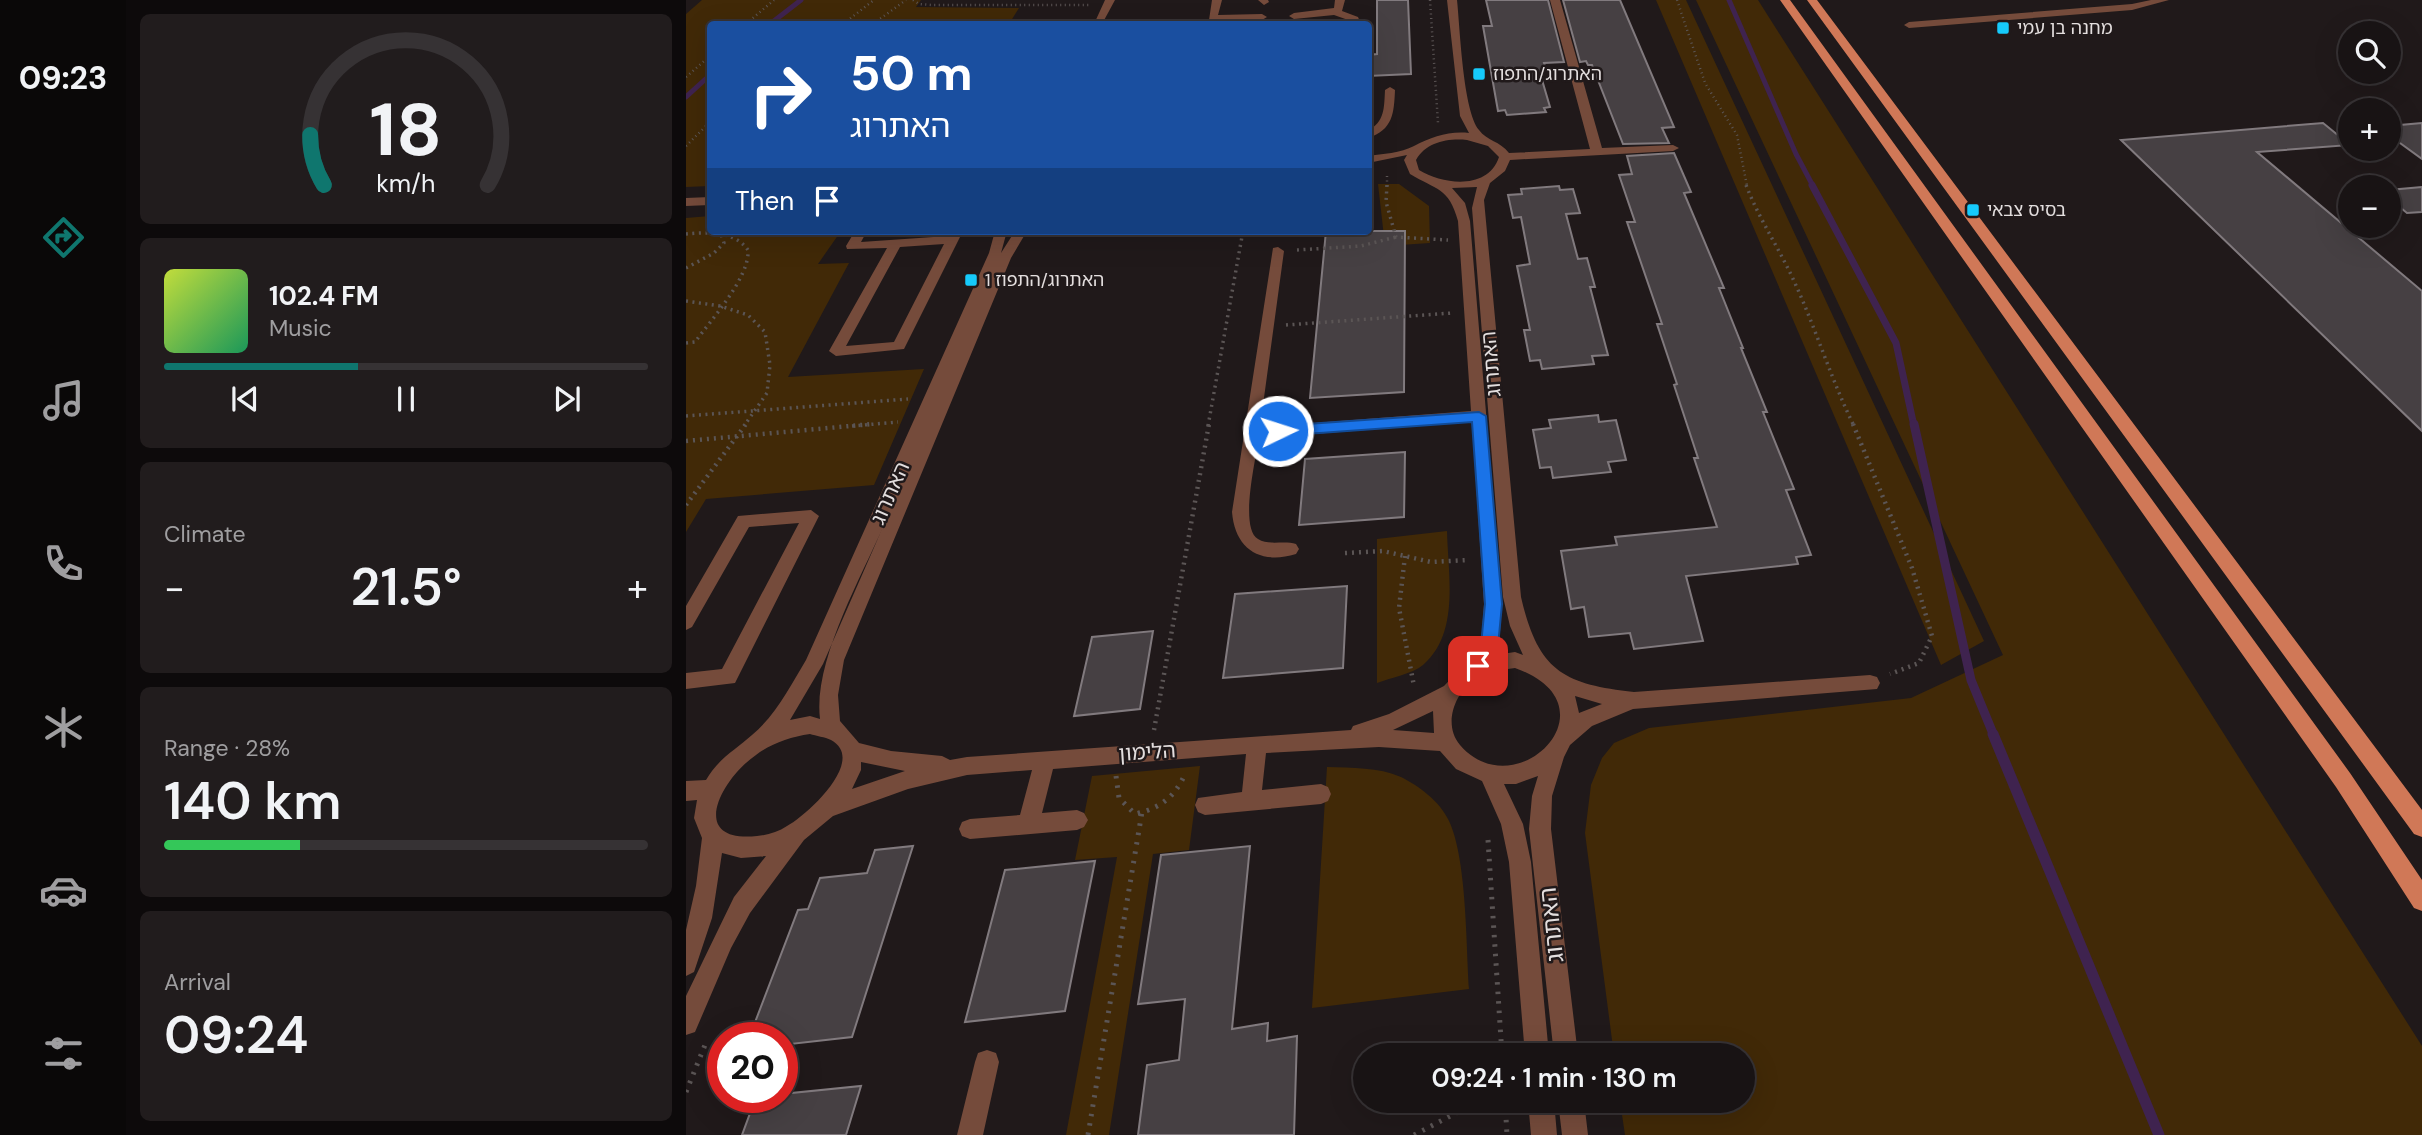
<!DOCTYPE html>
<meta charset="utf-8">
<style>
:root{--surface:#181314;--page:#211c1d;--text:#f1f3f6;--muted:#9f9ea0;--line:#363234;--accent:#0f766e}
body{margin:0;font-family:"DM Sans","Noto Sans Hebrew",sans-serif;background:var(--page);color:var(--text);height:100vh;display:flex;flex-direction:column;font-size:26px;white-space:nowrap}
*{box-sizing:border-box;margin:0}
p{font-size:23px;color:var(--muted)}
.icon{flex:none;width:38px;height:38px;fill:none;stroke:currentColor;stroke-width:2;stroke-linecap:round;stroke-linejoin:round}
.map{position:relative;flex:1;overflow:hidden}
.panel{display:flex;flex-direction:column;gap:14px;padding:14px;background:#0d0a0b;width:560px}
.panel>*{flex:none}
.hud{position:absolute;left:21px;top:21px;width:665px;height:214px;border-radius:7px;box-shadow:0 7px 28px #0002,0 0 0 2px var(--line);background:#1a4fa0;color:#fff;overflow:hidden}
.controls{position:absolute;left:1652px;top:21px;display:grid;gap:14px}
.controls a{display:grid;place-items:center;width:63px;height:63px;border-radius:50%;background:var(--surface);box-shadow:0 7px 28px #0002,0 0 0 2px var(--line);font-size:35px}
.speed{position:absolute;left:21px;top:1022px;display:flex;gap:14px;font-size:35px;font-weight:700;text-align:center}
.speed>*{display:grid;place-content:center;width:91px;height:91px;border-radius:50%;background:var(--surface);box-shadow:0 7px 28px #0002,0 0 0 2px var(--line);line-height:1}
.speed .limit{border:10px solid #d22;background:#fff;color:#111}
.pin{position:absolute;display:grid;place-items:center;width:60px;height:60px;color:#fff;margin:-30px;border-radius:14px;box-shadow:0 4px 10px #0006}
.me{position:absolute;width:77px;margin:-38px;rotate:86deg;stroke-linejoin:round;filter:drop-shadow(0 0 5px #0008)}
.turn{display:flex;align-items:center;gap:24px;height:147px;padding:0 28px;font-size:32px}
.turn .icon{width:91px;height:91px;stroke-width:2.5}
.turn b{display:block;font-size:49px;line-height:60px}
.then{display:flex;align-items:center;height:66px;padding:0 28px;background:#0003;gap:14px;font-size:26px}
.big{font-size:52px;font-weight:600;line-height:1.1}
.panel .card{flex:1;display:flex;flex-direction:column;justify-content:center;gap:10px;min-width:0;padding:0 24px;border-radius:10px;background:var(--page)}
.panel .dial{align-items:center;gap:0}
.dial svg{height:182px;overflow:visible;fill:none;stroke:var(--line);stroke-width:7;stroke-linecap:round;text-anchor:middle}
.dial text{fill:var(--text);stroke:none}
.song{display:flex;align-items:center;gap:21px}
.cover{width:84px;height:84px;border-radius:10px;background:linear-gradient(135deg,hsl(70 70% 55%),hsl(150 70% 35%))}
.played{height:7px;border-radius:4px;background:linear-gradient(90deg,var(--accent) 40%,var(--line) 40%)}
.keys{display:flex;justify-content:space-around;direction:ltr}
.heat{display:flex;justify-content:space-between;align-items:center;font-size:38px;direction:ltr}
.charge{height:10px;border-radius:5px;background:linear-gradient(90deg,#34c759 28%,var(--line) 0)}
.trip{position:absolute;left:667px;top:1043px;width:402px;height:70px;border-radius:35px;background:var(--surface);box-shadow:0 7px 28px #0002,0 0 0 2px var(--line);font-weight:600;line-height:70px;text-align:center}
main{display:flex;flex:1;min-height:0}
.tab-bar{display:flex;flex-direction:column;width:126px;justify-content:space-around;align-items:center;background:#0a0808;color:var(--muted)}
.tab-bar .icon{width:49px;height:49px}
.tab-bar .on{color:var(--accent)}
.tab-bar b{font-size:32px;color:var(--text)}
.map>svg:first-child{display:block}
.green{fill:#412907}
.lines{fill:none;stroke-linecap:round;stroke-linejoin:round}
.stream-far3{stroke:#3f234f;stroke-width:5}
.stream-far2{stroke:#3f234f;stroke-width:7}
.stream-far1{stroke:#3f234f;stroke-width:9}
.stream{stroke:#3f234f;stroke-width:11}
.building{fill:#464043;stroke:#817a7e;stroke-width:2}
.path-far3{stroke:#5b5555;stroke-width:2.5;stroke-dasharray:1 3.5;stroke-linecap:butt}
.path-far2{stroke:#5b5555;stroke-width:3.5;stroke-dasharray:2 4.5;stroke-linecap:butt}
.path-far1{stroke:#5b5555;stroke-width:4.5;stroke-dasharray:2 5;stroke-linecap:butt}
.path{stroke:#5b5555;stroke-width:5;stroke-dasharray:2.5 7;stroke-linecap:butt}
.minor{fill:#754b3b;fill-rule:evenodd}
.major{fill:#d07857;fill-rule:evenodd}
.route{fill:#1a73e8;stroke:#114b97;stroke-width:2}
.poi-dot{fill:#16cafb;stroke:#20191a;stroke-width:2.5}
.labels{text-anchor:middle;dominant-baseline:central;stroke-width:5;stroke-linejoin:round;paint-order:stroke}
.far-poi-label{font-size:18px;fill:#e3dede;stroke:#20191a;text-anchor:start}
.street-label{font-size:21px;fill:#e3dede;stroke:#20191a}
.near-street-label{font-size:24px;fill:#e3dede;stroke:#20191a}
</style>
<main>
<nav class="tab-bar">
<b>09:23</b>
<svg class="icon on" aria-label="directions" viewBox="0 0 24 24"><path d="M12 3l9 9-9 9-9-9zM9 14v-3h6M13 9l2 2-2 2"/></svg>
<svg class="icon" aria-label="music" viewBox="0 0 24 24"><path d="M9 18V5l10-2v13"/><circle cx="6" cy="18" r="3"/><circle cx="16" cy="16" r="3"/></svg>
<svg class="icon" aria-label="phone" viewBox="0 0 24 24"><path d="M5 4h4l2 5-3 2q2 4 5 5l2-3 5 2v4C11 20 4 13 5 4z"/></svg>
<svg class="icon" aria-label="climate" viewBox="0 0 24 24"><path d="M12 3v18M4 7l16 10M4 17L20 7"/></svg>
<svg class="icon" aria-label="car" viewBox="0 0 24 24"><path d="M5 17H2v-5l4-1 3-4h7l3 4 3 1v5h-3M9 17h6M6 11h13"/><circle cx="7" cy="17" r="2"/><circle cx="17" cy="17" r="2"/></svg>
<svg class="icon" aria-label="filters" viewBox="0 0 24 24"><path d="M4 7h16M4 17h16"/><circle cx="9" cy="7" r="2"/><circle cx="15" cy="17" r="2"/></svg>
</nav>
<section class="panel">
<div class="card dial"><svg viewBox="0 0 100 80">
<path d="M14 69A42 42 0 1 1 86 69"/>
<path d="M14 69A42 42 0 0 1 8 47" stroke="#0f766e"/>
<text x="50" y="56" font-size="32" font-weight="700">18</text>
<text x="50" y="72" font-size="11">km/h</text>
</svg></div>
<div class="card">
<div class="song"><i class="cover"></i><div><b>102.4 FM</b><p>Music</p></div></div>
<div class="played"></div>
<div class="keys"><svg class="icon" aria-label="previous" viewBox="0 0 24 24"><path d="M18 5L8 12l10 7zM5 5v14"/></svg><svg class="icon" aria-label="pause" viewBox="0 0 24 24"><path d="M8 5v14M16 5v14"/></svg><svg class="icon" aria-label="next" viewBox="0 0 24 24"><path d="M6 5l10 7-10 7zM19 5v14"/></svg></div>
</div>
<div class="card"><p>Climate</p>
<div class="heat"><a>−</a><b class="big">21.5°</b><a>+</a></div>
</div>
<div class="card"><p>Range · 28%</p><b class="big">140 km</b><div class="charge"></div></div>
<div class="card"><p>Arrival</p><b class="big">09:24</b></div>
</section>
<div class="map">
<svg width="1736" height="1135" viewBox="0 0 1736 1135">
<rect width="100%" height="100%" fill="#20191a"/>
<path class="green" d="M16,0H235L230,7L333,8L323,24H24V186L0,187V14Z
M970,0H1000L1298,641L1255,665Z
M1010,0H1072L1736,1046V1135H939L934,1101H1057V1055H928L899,833L905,785L916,758L928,743L963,728L1225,698L1317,655Z
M692,184H713L743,206L744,243L699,246Z
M24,216V231H155L132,264L163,263L102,377L238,369L188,485L20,499L0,532V218Z
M761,531C762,575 774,633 737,665C726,674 704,678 691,683V539Z
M514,766L503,850L467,854L423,1135H380L431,857L389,860L406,776Z
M641,767C666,768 692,767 715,777C733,786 753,801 762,819C781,856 780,945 783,989L626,1008Z"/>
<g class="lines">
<path class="stream-far3" d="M1043,0L1110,154L1127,186
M84,24L115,0
M0,97L24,75"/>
<path class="stream-far2" d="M1126,185L1210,343L1228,426"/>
<path class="stream-far1" d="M1228,424L1285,680L1308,736"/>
<path class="stream" d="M1307,734L1473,1135"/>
</g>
<path class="building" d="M691,0H722L725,74L682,76V55L691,54Z
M800,0H862L878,62L858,63L860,70L854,73L864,107L858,108L860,112L821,115L819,110L812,111L797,26H806Z
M877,0H934L988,127L976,128L983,143L937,144L906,65H902L900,61L894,62Z
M1637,123L1664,145L1571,152L1736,291V431L1435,140Z
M1736,123V159L1703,135V126Z
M988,153L1005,192L998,193L1038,288H1033L1057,348H1055L1081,412H1077L1108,489L1100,490L1125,555L1110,557L1112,564L1000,576L1017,641L948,649L944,633L903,637L898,607L885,609L875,551L931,545L929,537L1031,527L1008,458H1012L988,385L991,384L971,324H976L941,222H949L933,175L946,174L941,156Z
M873,186L874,190L887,189L894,213L880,214L892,259L901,258L909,287H904L922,355L906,356L908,364L856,369L854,360L844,361L838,330H844L831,266L844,264L835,217L827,218L822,195L836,194L835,189Z
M1736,187V212L1721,213L1703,198V190Z
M640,231H719L718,392L624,398Z
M912,415L913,422L930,420L940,460L922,462L925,472L867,478L865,467L854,468L847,430L865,428L863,420Z
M719,452L718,517L613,525L619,459Z
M661,586L657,668L537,678L549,594Z
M467,631L454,709L388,716L406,637Z
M227,846L166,1037L96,1045V1038H63L112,910L122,909L134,878L181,873L189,850Z
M564,846L546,1029L582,1023L581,1041L611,1036L608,1135H452L461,1065L493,1060L499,999L452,1004L475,855Z
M409,861L379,1011L279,1022L319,870Z
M175,1086L160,1135H56L70,1097H96V1094Z"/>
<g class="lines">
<path class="path-far3" d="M227,0L233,4L246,5H403
M744,0L752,123
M991,0L1019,83L1051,135L1061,186
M60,24L88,0
M157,24L188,0
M187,24L220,0
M0,77L24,56
M0,146L24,122
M701,186V174"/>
<path class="path-far2" d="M701,185L700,202L710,237L762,240
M1060,185C1073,219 1093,248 1108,281C1130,329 1145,379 1168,426
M0,234C21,232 49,231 62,250C64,277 25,320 9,342L0,343
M611,250L675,246L710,237
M0,268L28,253L38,243L35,234
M0,301L34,306L62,315L79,332L84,365L81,393L58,426
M600,325L766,313
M0,416L222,399
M166,426L212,422
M522,426L557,231"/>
<path class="path-far1" d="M1167,424L1226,568L1246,636L1233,663L1204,674
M0,441L186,424
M0,505L60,424
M659,553L697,551L745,562L783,560
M719,556L713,608L728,686
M468,730L523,424"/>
<path class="path" d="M430,776L433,798L449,814C475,808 489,797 500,772
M802,840L816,1055
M0,1092L21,1040
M819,1101L821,1135
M402,1135L456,812
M728,1135L770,1113L808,1101"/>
<path class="minor" d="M419,0H429L416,24H408Z
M526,0H536L532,15L576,14L581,17L576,20H523Z
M572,0H582L583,2L578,5Z
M649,0H659L656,11L672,17L675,24H667L665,21L648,15L608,19L603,16L608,13L648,8Z
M761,0H771C774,28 777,111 793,130C801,141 814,141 823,153L904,149L864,0H874L916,148L987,145L993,148L987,151L824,160L819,171L804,183L798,200L835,597C852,670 876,684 948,692L1184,675L1191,677L1194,683L1191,689L947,709L906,726L884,745L878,757L866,796L865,829L892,1055H868L843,829L846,796L852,776L830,784H818L837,824L845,862L863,1055H839L823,862L815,824L796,781L770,769L754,751L693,747L580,753L576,790L635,784L642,787L645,794L642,801L635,804L519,815L512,812L509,805L512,798L556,792L560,754L367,769L356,813L391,810L398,813L402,820L398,827L391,830L284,839L276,836L273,829L276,822L284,819L334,815L346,770L281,775L222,789L147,816L118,840L64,913L45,948L9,1032L0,1035V996L48,897L80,856L55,858L36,853L26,918L8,972L0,976V930L10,886L16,838L8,818L11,800L0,801V781L20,780C32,759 49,750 66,735C90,715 105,685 120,660L303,253L309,231H321L315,253L329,231H341L325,258L158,660L152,695L154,721L173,743L205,751L256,756L264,760L281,757L665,730L667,726L703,714L758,686L774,669L783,664L795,645L798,604L786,422L573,438C570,458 553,528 572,539C583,546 598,540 610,544L613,549L610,554C574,565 549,549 546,512L587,248L592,247L598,251L574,427L785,411L772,221C763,187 750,190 724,174L718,160L721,155L682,163V156C696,154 715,153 728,146C746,137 762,131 783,133L774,116ZM781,140L802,146L813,157C802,190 758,185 733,170L730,160C740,142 762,138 781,140ZM791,187L786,208L817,597L824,626L837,655L829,652L809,655L813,646L816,604L784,221L779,203L766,188ZM197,527C174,580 127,662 134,719L124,716L104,720L137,664ZM829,668C934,705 830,810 774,745C757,725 768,694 788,680C800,671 815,670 829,668ZM889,696L916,704L893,713ZM747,711L748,733L707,730ZM124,734C130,736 139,737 145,740C182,760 120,816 101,826C92,832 82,835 71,836C0,843 36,778 70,755C86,743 104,737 124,734ZM175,762L219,771L166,789L175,770Z
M1465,0H1483L1446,10L1223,28L1218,25L1223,22L1446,4Z
M704,87L709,90C708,113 707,130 682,138V131C699,121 698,108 699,90Z
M24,197V205L0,206V198Z
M169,231H181L175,242L262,236L265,231H277L218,349L150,356L143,351L201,248L161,249L160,246ZM258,244L208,342L160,346L214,247Z
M125,510L133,516L49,683L0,689V673L36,669L113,523L63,527L6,627L0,630V606L52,516Z
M301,1050L310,1053L313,1062L297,1135H271L289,1062L292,1053Z
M842,1101H868L871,1135H845Z
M872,1101H898L902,1135H876Z"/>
<path class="major" d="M1094,0H1104L1664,773L1736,880V911L1728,908L1650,787Z
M1121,0H1131L1736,810V837L1728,834Z"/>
</g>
<path class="route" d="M793,412L800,416L816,604L812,646L798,671L792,674L786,671L783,666L795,645L799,604L786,422L592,436L585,431L592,426Z"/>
<g class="poi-dot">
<rect x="1310" y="21" width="14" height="14" rx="3.5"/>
<rect x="786" y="67" width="14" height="14" rx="3.5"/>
<rect x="1280" y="203" width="14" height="14" rx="3.5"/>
<rect x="278" y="273" width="14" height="14" rx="3.5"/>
</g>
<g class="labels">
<g class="far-poi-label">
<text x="1331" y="28">מחנה בן עמי</text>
<text x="807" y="74">האתרוג/התפוז</text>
<text x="1301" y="210">בסיס צבאי</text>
<text x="299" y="280">האתרוג/התפוז 1</text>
</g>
<g class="street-label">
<text transform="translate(805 364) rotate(-95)">האתרוג</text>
<text transform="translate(204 493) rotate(-66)">האתרוג</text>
<text transform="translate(461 752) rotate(-4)">הלימון</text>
</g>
<g class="near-street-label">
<text transform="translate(865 925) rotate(-96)">האתרוג</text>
</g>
</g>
</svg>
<div class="controls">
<a><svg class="icon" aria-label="search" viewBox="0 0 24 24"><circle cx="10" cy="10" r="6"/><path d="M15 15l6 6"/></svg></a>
<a>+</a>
<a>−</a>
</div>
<div class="speed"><div class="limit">20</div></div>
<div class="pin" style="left:792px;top:666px;background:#d93025"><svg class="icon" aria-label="arrive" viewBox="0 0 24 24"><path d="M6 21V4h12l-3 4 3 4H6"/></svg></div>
<svg class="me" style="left:592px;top:431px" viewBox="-20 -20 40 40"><circle r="17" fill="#1a73e8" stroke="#fff" stroke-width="3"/><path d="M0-11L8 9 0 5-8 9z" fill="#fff"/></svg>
<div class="trip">09:24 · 1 min · 130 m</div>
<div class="hud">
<div class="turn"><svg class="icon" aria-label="right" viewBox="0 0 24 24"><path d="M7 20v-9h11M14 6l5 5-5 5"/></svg><div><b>50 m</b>האתרוג</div></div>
<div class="then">Then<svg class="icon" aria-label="arrive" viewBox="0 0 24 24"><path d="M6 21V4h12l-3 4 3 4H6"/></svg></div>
</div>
</div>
</main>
